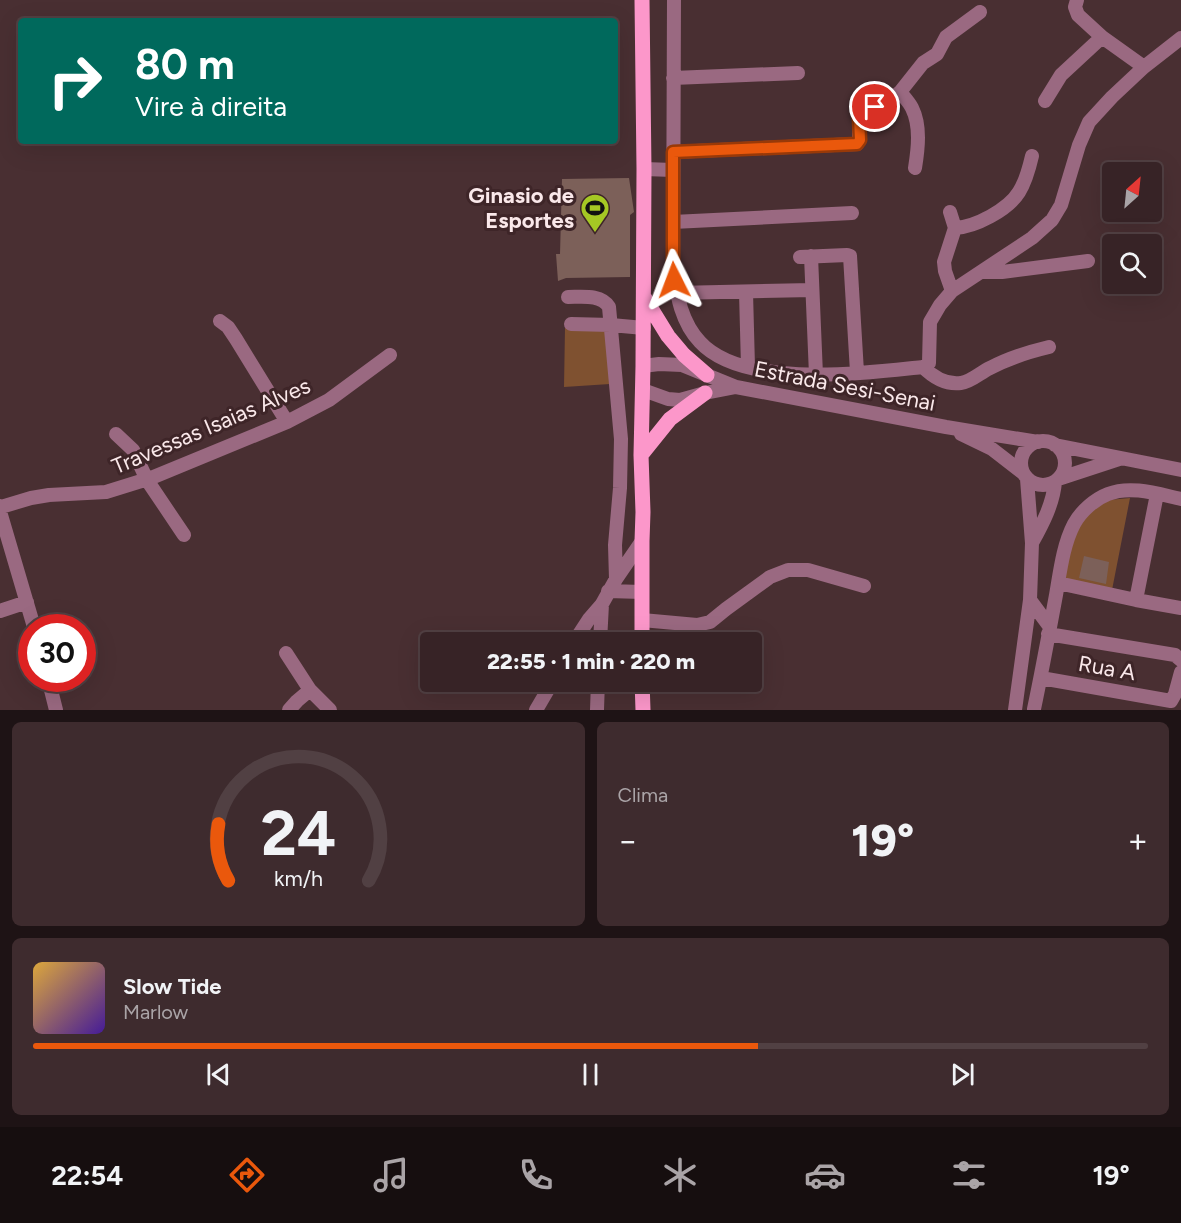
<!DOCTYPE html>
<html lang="pt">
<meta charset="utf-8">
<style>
:root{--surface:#372326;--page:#3e2b2e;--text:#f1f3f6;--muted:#aaa4a7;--line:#514043;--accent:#ea580c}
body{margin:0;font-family:Figtree,sans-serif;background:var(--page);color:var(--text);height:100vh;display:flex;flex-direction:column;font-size:22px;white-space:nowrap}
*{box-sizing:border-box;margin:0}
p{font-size:20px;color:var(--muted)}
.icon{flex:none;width:33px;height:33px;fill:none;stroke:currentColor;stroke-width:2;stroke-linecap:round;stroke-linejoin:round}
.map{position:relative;height:710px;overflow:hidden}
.panel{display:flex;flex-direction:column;gap:12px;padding:12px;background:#1e1315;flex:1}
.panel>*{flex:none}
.guide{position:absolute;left:18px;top:18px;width:600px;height:126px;border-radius:6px;box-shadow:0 6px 24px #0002,0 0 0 2px var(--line);background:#00695c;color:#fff;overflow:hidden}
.needle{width:39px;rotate:27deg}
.tools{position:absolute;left:1102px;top:162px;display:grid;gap:12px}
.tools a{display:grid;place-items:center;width:60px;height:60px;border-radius:6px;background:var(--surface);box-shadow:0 6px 24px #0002,0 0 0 2px var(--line);font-size:30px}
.speed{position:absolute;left:18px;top:614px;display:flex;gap:12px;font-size:30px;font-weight:700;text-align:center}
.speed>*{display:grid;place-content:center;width:78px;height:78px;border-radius:50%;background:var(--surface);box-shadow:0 6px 24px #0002,0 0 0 2px var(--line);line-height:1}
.speed .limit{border:9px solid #d22;background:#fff;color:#111}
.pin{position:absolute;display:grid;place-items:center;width:51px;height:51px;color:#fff;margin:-26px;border:3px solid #fff;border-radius:50%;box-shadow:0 2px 6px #0007}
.me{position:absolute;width:66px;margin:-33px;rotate:357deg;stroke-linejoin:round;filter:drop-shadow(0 0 4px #0008)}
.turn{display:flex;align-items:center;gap:21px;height:126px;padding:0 18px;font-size:27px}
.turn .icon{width:78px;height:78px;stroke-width:2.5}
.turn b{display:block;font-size:42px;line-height:51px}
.big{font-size:45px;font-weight:800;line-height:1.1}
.panel .card{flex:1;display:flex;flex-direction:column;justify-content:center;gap:9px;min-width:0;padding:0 21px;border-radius:9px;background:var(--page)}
.panel .dial{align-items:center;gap:0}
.dial svg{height:156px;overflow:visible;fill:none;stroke:var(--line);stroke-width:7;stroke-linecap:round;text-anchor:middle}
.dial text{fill:var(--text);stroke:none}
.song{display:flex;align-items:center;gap:18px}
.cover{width:72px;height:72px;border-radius:9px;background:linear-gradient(135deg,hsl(40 70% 55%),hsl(260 70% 35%))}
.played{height:6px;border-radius:3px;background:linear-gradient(90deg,var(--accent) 65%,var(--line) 65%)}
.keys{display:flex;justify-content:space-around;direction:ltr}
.heat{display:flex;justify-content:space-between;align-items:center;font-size:33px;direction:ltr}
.panel .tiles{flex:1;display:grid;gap:12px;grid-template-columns:1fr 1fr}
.card:last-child{grid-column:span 2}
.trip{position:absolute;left:420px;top:632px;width:342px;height:60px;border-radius:6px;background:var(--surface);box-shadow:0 6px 24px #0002,0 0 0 2px var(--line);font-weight:800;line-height:60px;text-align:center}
.tabs{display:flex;height:96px;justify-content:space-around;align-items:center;background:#160e0f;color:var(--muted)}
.tabs .icon{width:42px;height:42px}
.tabs .selected{color:var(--accent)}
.tabs b{font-size:27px;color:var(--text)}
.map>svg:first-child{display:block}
.green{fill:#7f5130}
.building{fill:#7c6059}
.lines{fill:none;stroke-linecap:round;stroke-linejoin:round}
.minor{stroke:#9a6981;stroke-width:14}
.major{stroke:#fc97ca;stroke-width:15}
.route-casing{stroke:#983908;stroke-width:15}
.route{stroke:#ea580c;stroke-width:10}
.labels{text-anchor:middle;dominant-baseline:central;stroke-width:6;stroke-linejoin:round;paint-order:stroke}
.poi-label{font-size:22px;font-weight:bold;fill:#fae8ea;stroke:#3e2528;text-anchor:end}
.street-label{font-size:22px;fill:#fae8ea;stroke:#3e2528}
</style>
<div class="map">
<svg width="1181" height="710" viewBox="0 0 1181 710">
<rect width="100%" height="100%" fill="#492f32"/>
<path class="green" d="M565,328L609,331L610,384L564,387Z
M1130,498L1112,590L1062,581L1067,541L1083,516L1108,500Z"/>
<path class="building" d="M629,178L634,212L630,215V277L566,278L558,281L556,254H560L562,179Z
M1084,556L1109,562L1106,584L1079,578Z"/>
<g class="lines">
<path class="minor" d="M674,0L673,270C677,295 681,322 700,342C743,389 865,373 923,367L927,365L929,363L930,322L940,305L952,291L1032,238L1052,220L1061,205L1079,145L1089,122L1112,97L1144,67L1181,38
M1077,0L1075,7L1078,15L1102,37L1144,67
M673,78L798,73
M900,92C904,97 909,102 912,108C921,126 918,149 915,168
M1045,101L1061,75L1102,37
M673,152L857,144L859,140V117L895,96L900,92L923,63L937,54L946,37L980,12
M644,169L673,170
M950,212L955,228L944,262L945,271L952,291
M673,222L852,213
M955,228C975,227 1008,210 1019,192C1026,181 1029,169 1032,156
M811,256L816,375
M800,257L847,255L850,256L857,372
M981,272H1002L1088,261
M746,292L748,367
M676,293L812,290
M568,297C582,297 601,294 609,307L621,439L620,488L615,545L616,579
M220,321L228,327L236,339L287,422
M571,324L611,325L644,328
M643,366L659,364L682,365L736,387L946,427L1038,442
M923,367C933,377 946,385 961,383C971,382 981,372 990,368C1009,358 1028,352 1049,347
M643,390L668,399L680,400L705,393L736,387
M116,434L133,450L147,480L184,535
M961,434L992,449L1023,473
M1021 463a22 22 0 1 1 44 0a22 22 0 1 1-44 0Z
M1055,445L1181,470
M1058,479L1119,459
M0,506L1,515L34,627
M1,507L31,498L49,495L106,492L151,478L287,422L329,400L390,355
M1032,543C1043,523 1053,504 1055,482
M1058,583L1136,600L1181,608
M608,591L642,592
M1030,600L1050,627
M1136,600L1157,494
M0,611L27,602
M642,620L697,625L710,622L726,609L770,577L788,570H808L864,586
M1048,634L1175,655L1181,660
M574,642L589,619L602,604L616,579L642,541
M600,642L602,604
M286,653L310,690L330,710
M48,678L56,710
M1041,678L1171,701L1175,694L1181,672
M1034,709C1042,671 1049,633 1056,595C1060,572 1063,545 1074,524C1081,511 1095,499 1108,494C1131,485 1158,494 1181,499
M289,710L297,701L310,690
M536,710L553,681
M597,710L598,681
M1015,710L1030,600L1032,543L1027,479"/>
<path class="major" d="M644,297L668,336L684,355L707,375
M641,455L670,419L705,393
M642,642V541L643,512L641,455L643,366L644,169L642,0
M642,681L643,710"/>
</g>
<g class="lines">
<g class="route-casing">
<path id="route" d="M674,280L673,270V152L857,144L860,140L859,117L875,107"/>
</g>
<use href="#route" class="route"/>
</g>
<defs>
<g id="stadium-pin" transform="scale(1.5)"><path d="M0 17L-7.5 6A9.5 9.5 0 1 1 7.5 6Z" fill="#a5c824" stroke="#3e2528"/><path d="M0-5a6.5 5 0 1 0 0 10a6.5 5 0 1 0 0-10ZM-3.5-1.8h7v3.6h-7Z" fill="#111"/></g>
</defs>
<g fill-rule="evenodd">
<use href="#stadium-pin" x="595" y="208"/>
</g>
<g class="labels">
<g class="poi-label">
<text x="574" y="195">Ginasio de<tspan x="574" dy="25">Esportes</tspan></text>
</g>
<g class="street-label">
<text transform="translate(845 386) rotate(11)">Estrada Sesi-Senai</text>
<text transform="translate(211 426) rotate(-23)">Travessas Isaias Alves</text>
<text transform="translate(1107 668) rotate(10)">Rua A</text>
</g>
</g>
</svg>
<div class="tools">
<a><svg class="needle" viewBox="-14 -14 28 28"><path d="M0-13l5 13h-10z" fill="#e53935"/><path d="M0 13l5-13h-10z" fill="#aaa4a7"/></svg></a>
<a><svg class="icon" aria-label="search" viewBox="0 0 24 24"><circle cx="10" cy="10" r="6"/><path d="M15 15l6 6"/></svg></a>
</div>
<div class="speed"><div class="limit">30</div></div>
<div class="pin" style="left:875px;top:107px;background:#d93025"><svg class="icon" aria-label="arrive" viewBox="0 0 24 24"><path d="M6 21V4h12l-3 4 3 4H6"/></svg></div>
<svg class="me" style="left:674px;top:280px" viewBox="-20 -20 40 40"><path d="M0-17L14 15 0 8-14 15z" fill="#ea580c" stroke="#fff" stroke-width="4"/></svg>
<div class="trip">22:55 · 1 min · 220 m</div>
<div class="guide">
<div class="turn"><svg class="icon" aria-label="right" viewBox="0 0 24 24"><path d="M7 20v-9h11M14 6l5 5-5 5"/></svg><div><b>80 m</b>Vire à direita</div></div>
</div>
</div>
<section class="panel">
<div class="tiles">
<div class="card dial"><svg viewBox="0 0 100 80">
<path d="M14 69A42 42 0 1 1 86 69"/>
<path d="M14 69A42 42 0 0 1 9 40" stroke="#ea580c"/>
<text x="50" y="56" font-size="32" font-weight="700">24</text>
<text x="50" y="72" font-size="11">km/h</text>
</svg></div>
<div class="card"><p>Clima</p>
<div class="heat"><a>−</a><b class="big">19°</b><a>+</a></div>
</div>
<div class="card">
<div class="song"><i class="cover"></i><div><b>Slow Tide</b><p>Marlow</p></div></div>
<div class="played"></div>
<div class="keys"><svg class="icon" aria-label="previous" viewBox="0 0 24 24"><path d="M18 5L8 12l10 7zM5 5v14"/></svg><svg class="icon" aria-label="pause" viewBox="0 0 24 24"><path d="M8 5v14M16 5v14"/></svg><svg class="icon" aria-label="next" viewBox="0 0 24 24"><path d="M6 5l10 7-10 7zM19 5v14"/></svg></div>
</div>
</div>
</section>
<nav class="tabs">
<b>22:54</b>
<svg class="icon selected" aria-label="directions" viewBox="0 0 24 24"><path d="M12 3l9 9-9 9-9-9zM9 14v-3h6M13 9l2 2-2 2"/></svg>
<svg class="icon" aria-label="music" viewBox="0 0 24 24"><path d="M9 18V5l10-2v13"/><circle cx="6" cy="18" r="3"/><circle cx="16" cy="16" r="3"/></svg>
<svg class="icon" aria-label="phone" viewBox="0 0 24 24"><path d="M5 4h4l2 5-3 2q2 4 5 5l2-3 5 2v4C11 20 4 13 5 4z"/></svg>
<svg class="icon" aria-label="climate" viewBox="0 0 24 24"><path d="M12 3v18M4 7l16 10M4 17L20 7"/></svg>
<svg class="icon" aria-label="car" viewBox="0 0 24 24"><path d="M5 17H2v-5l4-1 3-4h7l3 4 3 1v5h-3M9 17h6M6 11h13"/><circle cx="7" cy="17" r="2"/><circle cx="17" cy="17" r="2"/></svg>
<svg class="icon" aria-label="filters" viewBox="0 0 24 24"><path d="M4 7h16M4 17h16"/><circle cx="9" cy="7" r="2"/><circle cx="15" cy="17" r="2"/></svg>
<b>19°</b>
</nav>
